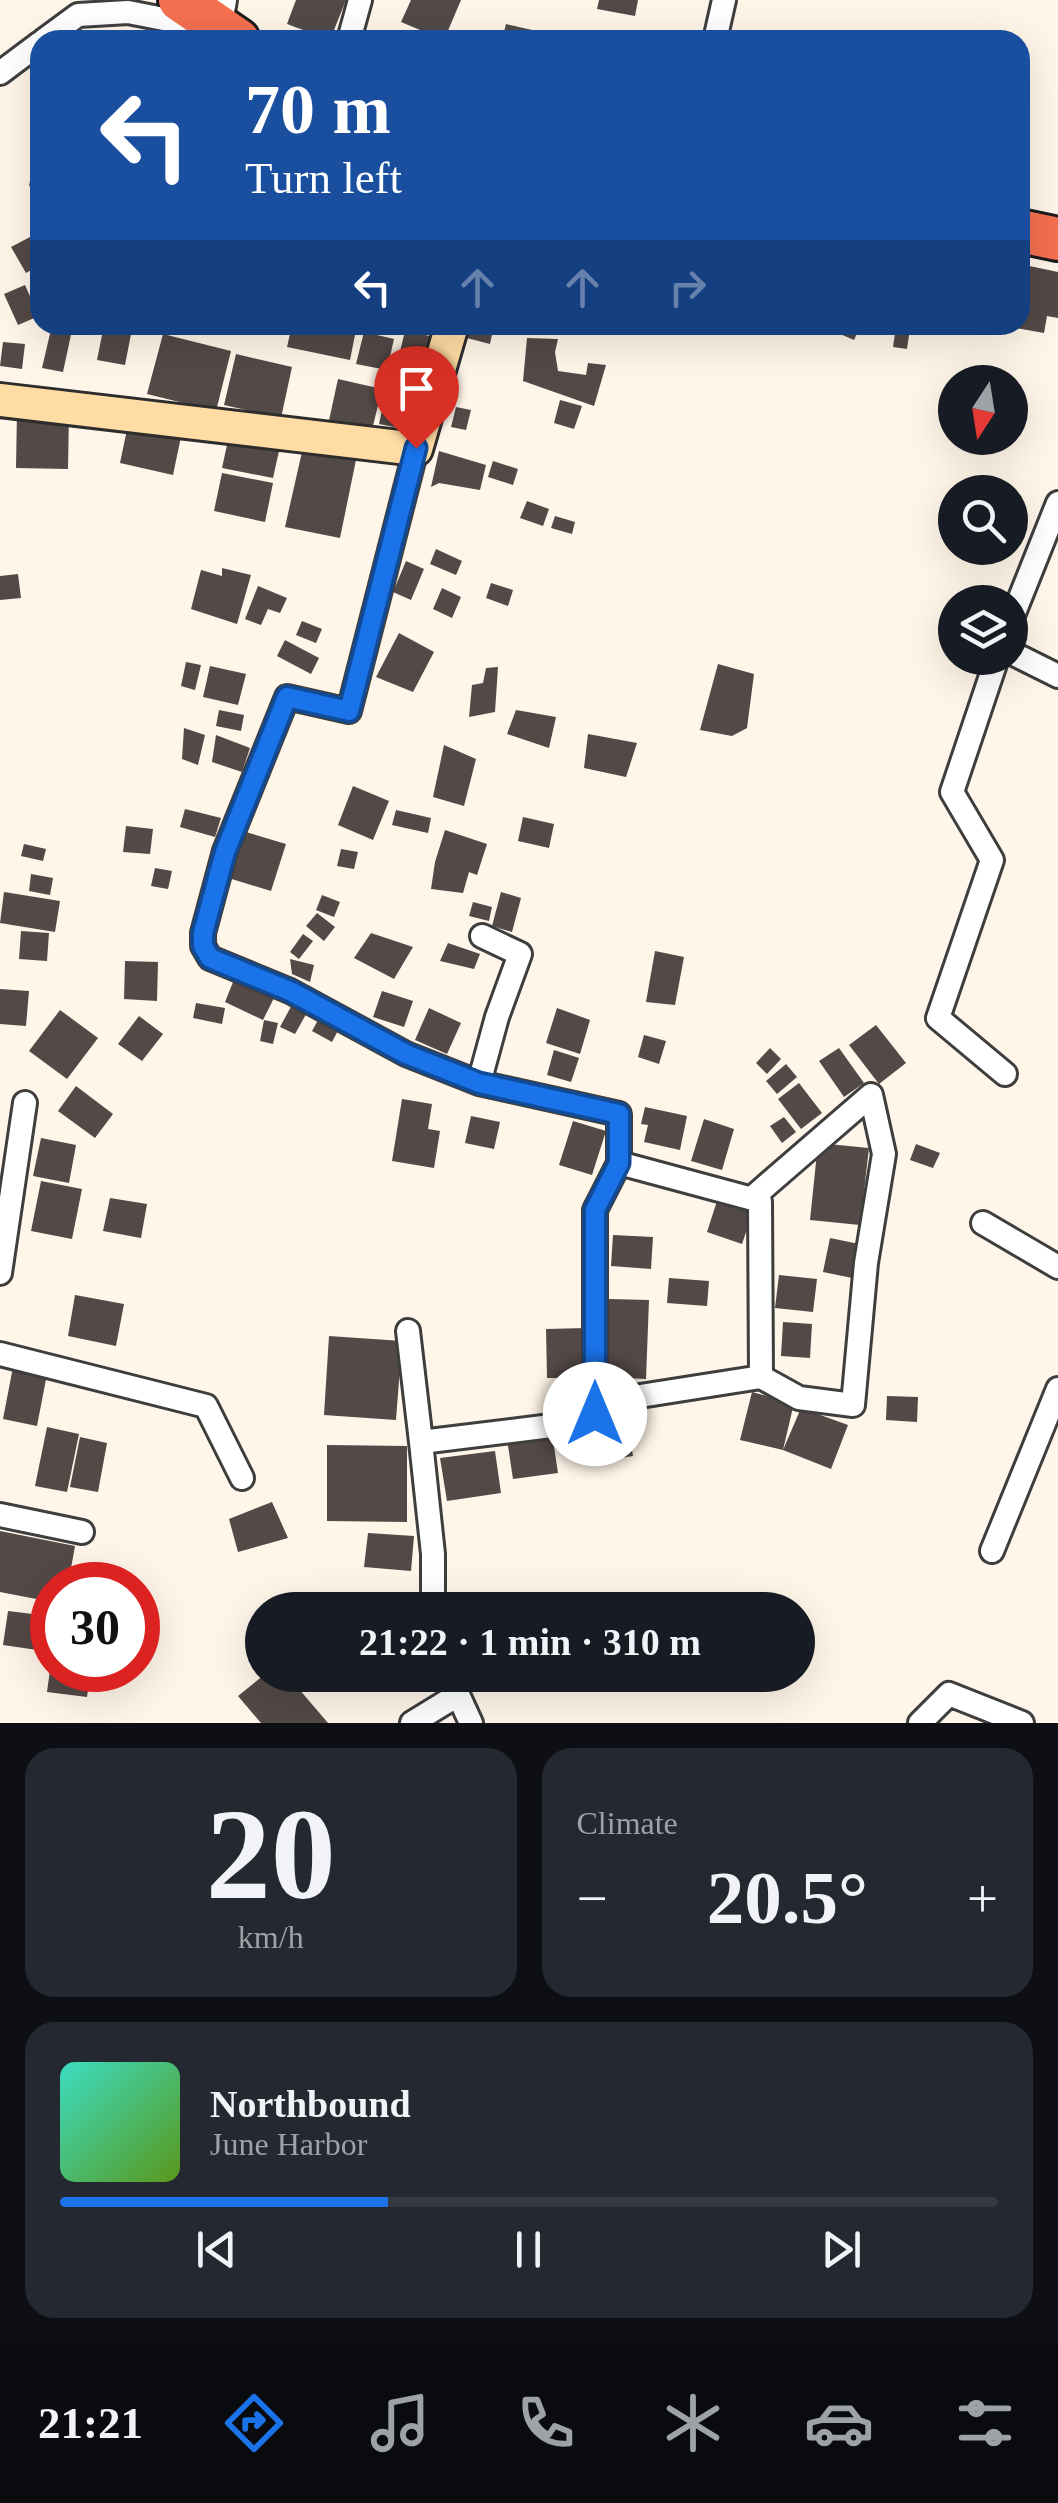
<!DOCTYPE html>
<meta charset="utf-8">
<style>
:root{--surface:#171b24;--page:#242831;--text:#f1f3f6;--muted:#9ea1a6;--line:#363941;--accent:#1a73e8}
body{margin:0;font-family:"Times New Roman",serif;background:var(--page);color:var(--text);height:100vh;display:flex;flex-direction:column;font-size:38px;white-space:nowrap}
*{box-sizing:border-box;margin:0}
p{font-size:32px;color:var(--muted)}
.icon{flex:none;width:55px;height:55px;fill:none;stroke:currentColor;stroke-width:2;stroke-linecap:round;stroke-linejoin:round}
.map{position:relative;height:1723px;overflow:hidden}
.sheet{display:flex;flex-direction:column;gap:25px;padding:25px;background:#0d0f14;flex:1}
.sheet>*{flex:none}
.hud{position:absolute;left:30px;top:30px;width:1000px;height:305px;border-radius:30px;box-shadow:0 10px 40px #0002;background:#1a4fa0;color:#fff;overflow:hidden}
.needle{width:65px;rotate:192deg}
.buttons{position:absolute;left:938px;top:365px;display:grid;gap:20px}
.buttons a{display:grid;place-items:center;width:90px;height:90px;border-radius:50%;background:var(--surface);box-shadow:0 10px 40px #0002;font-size:50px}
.speed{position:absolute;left:30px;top:1562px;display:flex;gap:20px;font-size:50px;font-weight:700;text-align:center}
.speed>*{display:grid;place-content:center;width:130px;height:130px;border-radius:50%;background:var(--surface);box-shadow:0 10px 40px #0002;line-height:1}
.speed .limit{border:15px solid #d22;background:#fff;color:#111}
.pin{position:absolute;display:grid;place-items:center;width:85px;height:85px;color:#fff;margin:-102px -42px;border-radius:50% 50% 50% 0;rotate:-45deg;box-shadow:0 0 10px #0007}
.pin .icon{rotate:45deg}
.me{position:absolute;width:110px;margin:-55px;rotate:0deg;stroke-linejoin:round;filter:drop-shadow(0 0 8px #0008)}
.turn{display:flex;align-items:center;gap:35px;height:210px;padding:0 50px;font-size:45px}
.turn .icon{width:130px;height:130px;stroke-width:2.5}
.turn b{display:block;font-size:70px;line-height:85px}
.lanes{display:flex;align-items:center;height:95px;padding:0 50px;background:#0003;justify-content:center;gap:50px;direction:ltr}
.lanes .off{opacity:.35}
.big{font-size:75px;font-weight:700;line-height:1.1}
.sheet .widget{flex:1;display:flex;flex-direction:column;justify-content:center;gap:15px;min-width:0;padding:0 35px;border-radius:30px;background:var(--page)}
.sheet .dial{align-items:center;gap:0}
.dial b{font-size:130px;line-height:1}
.song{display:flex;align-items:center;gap:30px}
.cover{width:120px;height:120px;border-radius:15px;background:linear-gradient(135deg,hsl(170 70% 55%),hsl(90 70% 35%))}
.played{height:10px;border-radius:5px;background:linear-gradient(90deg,var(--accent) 35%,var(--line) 35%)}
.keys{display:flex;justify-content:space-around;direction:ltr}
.heat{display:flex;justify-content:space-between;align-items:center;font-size:55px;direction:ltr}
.sheet .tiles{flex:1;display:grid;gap:25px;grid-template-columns:1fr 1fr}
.widget:last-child{grid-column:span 2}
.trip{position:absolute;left:245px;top:1592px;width:570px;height:100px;border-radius:50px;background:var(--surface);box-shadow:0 10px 40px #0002;font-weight:700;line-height:100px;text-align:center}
.dock{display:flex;height:160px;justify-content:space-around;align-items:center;background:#090b0e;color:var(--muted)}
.dock .icon{width:70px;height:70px}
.dock .on{color:var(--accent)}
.dock b{font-size:45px;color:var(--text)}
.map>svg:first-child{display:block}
.building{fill:#534947}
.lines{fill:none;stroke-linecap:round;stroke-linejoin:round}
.street-casing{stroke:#3e3e3e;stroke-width:28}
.secondary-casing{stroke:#2d2d2d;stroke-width:38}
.highway-casing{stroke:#1c1c1c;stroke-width:48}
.street{stroke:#fff;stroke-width:22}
.secondary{stroke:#ffdca3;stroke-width:32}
.highway{stroke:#f57050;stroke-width:42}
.route-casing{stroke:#114b97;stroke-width:25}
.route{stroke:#1a73e8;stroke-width:18}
</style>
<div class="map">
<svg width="1058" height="1723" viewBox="0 0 1058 1723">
<rect width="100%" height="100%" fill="#fff5e8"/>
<path class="building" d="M296,0H346L330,40L287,24Z
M411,0H461L444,40L401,22Z
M599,0H638L635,16L597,9Z
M506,24L541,32L539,40H502Z
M35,155L40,156V188L29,186Z
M30,237L40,254V265L26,273L11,247Z
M1020,264L1058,272V318L1047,316L1044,333L1010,327L1020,325Z
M25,285L39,316L18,325L4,294Z
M52,325L72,330L63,372L42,368Z
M104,325L132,329L125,365L97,360Z
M292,325H357L350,360L287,347Z
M466,325H494L490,344L463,337Z
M819,325H861L854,340Z
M896,326L910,328L907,349L893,347Z
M405,331L435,337L426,374L396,368Z
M364,332L394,339L387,370L356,364Z
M163,334L231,351L216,411L147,394Z
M527,338L558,339L555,352L558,371L586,375L588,363L606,365L594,406L523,381Z
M3,342L25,344L22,369L0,366Z
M236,354L292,367L281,418L224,405Z
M338,379L382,389L371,434L328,425Z
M386,392L411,398L404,429L379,424Z
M560,400L582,406L574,429L554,423Z
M456,407L471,410L466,430L451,427Z
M17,410L69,411L68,469L16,468Z
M129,420L182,432L173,475L120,463Z
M230,431L281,442L273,478L222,468Z
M304,443L357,455L340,538L285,527Z
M439,451L486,465L480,490L439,483L431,487Z
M493,461L518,469L513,485L488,477Z
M222,473L273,483L265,522L214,511Z
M527,501L549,509L543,526L520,518Z
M555,516L575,522L572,534L551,528Z
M436,549L462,561L456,575L430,564Z
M406,561L424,569L411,600L393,592Z
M222,568L251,575L237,624L191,609L201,570L222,576Z
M18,574L21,598L0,600V576Z
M491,583L513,590L508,606L486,598Z
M258,586L287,598L280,613L268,609L261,625L245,619Z
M442,588L461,597L452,618L433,609Z
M302,621L322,629L316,643L296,635Z
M399,633L434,652L413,692L376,677Z
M285,640L319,658L311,674L277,656Z
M186,662L201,665L195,690L181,686Z
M718,664L754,674L747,728L732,736L700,730Z
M210,666L246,674L238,705L203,697Z
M498,667L495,712L469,717L472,685L483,683L486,668Z
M219,710L244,715L241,731L216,726Z
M516,710L556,717L549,748L507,734Z
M184,728L205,735L198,765L182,759Z
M588,734L637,743L626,777L584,768Z
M216,735L250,748L242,772L212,762Z
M444,745L476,759L464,806L433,797Z
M353,786L389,801L373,840L338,825Z
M185,809L221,818L215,837L180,827Z
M396,810L431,818L428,833L392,825Z
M523,817L554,824L549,848L518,841Z
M126,826L153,829L150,854L123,852Z
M236,829L286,844L271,891L222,876Z
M445,830L487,844L477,875L469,872L463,893L431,889L435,862Z
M24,844L46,849L43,861L21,856Z
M341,849L358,852L354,869L337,866Z
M155,868L172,871L168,889L151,886Z
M31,874L53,878L50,895L29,891Z
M4,892L60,901L55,932L0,923Z
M501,892L521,898L512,932L492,926Z
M322,895L340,902L334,917L316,910Z
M473,902L492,907L489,921L469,916Z
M317,913L335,927L324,941L306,926Z
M21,931L49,933L47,961L19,959Z
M371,933L413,947L394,979L354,958Z
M303,934L313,941L299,959L290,952Z
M448,943L480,954L474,969L440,961Z
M655,951L684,957L675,1005L646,1002Z
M290,959L314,965L310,982L292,974Z
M125,961L158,962L157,1001L124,999Z
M237,972L276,994L263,1020L225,1002Z
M0,989L29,991L26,1026L0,1024Z
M382,991L413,1001L404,1027L373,1017Z
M294,1001L309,1009L295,1034L280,1027Z
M196,1003L225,1008L222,1024L193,1018Z
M429,1008L461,1023L447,1054L415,1040Z
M557,1008L590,1020L580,1054L546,1043Z
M60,1010L98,1038L67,1079L29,1051Z
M323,1011L343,1021L332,1042L312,1031Z
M139,1016L163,1034L142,1061L118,1044Z
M264,1020L278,1023L273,1044L260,1041Z
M876,1025L906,1063L879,1084L849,1045Z
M644,1035L666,1041L659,1064L638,1057Z
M770,1048L781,1059L767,1074L756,1063Z
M839,1048L864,1083L844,1097L819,1061Z
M554,1050L579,1058L571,1082L547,1075Z
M786,1064L797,1077L777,1094L766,1081Z
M799,1083L822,1113L801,1129L778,1099Z
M76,1086L113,1114L95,1138L58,1111Z
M402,1099L432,1104L428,1129L440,1131L434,1168L392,1161Z
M645,1107L687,1116L680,1150L644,1142L648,1125L641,1124Z
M471,1116L500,1122L494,1149L465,1143Z
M784,1117L796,1132L782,1143L770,1126Z
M704,1119L734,1129L722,1170L691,1161Z
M573,1121L606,1131L592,1175L559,1165Z
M41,1138L76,1145L69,1183L33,1176Z
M818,1143L869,1148L860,1225L810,1220Z
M916,1144L940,1153L933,1168L910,1160Z
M41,1181L82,1189L72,1239L31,1231Z
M110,1198L147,1204L141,1238L103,1231Z
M717,1201L753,1212L742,1244L707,1232Z
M613,1235L653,1237L651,1269L611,1266Z
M830,1238L864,1245L857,1279L823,1272Z
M779,1275L817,1279L813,1312L775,1308Z
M669,1278L709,1281L707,1306L667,1303Z
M75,1295L124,1304L116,1346L68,1336Z
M609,1299L649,1300L646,1379L605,1377Z
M783,1322L812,1324L810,1358L781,1356Z
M586,1328L587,1378H547L546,1329Z
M329,1336L402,1341L396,1420L324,1415Z
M13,1367L47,1374L37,1426L3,1419Z
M752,1392L794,1403L783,1450L740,1440Z
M887,1396L918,1397L917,1422L886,1420Z
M801,1408L848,1425L831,1469L783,1450Z
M627,1421L633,1456L607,1460L600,1427Z
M47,1427L79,1434L67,1492L35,1486Z
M552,1433L558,1473L513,1479L507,1439Z
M80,1437L107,1443L98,1492L70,1487Z
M327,1445L407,1446V1522L327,1521Z
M495,1451L501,1493L447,1501L440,1458Z
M272,1502L288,1538L238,1552L229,1519Z
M0,1531L75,1546L68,1585H52V1602L0,1592Z
M368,1533L414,1536L411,1571L364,1567Z
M8,1611L49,1616L44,1651L3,1645Z
M50,1670H91L87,1697L47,1692Z
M264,1675H287L328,1723H261L238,1696Z"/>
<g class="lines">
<g class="street-casing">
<path id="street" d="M44,40L78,15L128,12L220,30L225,0
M349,40L360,0
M715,40L724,0
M0,73L40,43
M416,449L349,711L287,697L225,851L203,933V946L210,958L290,991L406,1054L479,1083
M1010,623L1058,503
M1010,652L1058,676
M997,658L952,792L992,860L938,1018L1005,1074
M482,936L520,954L497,1017L479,1083L619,1114V1163L595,1210V1414
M619,1163L760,1201L761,1377
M983,1223L1058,1267
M0,1273L25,1103
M408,1331L421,1442
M0,1354L206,1406L242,1478
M0,1515L82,1532
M992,1551L1058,1389
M433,1610V1554L421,1442L551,1426L640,1396L761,1377L799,1398L853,1405L866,1263L884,1154L871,1095L752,1198
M449,1675L471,1723
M412,1723L456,1696
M920,1723L949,1694L1022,1723"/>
</g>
<g class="secondary-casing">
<path id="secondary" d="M0,400L416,449L452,325"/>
</g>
<g class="highway-casing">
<path id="highway" d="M180,0L238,40
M1020,231L1058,239"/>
</g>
<use href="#street" class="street"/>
<use href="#secondary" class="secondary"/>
<use href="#highway" class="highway"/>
</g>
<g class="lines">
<g class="route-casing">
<path id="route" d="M416,448L349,711L287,697L225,852L203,933V946L210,958L290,991L406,1054L479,1083L619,1114V1163L595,1210V1414"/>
</g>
<use href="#route" class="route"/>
</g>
</svg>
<div class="buttons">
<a><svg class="needle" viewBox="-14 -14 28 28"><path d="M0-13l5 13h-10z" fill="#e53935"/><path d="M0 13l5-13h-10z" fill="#9ea1a6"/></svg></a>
<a><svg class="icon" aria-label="search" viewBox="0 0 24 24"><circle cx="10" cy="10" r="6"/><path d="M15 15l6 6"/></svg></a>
<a><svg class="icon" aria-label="layers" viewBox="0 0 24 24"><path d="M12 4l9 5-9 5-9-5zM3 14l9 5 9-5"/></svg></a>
</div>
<div class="speed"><div class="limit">30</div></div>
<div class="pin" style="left:416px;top:448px;background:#d93025"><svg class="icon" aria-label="arrive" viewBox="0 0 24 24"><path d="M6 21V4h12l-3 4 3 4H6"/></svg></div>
<svg class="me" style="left:595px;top:1414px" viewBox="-20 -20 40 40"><circle r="19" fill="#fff"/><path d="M0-13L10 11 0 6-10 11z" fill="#1a73e8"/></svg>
<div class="trip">21:22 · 1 min · 310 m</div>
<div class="hud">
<div class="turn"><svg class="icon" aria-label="left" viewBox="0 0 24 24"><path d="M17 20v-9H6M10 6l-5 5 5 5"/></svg><div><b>70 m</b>Turn left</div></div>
<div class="lanes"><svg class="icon" aria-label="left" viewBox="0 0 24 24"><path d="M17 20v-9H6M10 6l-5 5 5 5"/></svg><svg class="icon off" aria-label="ahead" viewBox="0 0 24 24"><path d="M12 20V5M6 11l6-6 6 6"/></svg><svg class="icon off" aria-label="ahead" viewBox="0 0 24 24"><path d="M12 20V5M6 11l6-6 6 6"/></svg><svg class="icon off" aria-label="right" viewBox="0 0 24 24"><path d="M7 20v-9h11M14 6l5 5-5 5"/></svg></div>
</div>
</div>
<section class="sheet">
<div class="tiles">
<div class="widget dial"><b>20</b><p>km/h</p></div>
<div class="widget"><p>Climate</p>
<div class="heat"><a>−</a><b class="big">20.5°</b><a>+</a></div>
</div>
<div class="widget">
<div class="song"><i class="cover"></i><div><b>Northbound</b><p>June Harbor</p></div></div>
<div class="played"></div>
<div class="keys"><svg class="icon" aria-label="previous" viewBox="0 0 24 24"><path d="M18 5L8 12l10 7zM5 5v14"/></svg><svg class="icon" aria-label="pause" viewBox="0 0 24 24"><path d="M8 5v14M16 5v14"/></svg><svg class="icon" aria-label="next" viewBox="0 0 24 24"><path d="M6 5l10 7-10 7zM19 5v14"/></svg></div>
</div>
</div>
</section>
<nav class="dock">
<b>21:21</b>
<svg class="icon on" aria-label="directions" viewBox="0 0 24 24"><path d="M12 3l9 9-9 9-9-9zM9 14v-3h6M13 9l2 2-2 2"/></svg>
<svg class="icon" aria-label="music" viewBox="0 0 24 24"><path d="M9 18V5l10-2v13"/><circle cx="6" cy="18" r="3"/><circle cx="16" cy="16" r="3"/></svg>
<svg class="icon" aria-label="phone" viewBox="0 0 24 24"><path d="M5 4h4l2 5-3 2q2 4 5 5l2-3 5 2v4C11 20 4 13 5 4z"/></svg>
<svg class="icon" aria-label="climate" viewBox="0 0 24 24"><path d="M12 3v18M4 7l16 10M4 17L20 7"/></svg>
<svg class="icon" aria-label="car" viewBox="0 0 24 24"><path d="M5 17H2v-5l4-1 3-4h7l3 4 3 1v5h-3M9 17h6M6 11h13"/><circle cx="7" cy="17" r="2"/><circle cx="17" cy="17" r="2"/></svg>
<svg class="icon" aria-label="filters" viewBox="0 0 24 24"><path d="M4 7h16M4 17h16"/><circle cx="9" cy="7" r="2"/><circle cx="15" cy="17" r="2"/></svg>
</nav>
